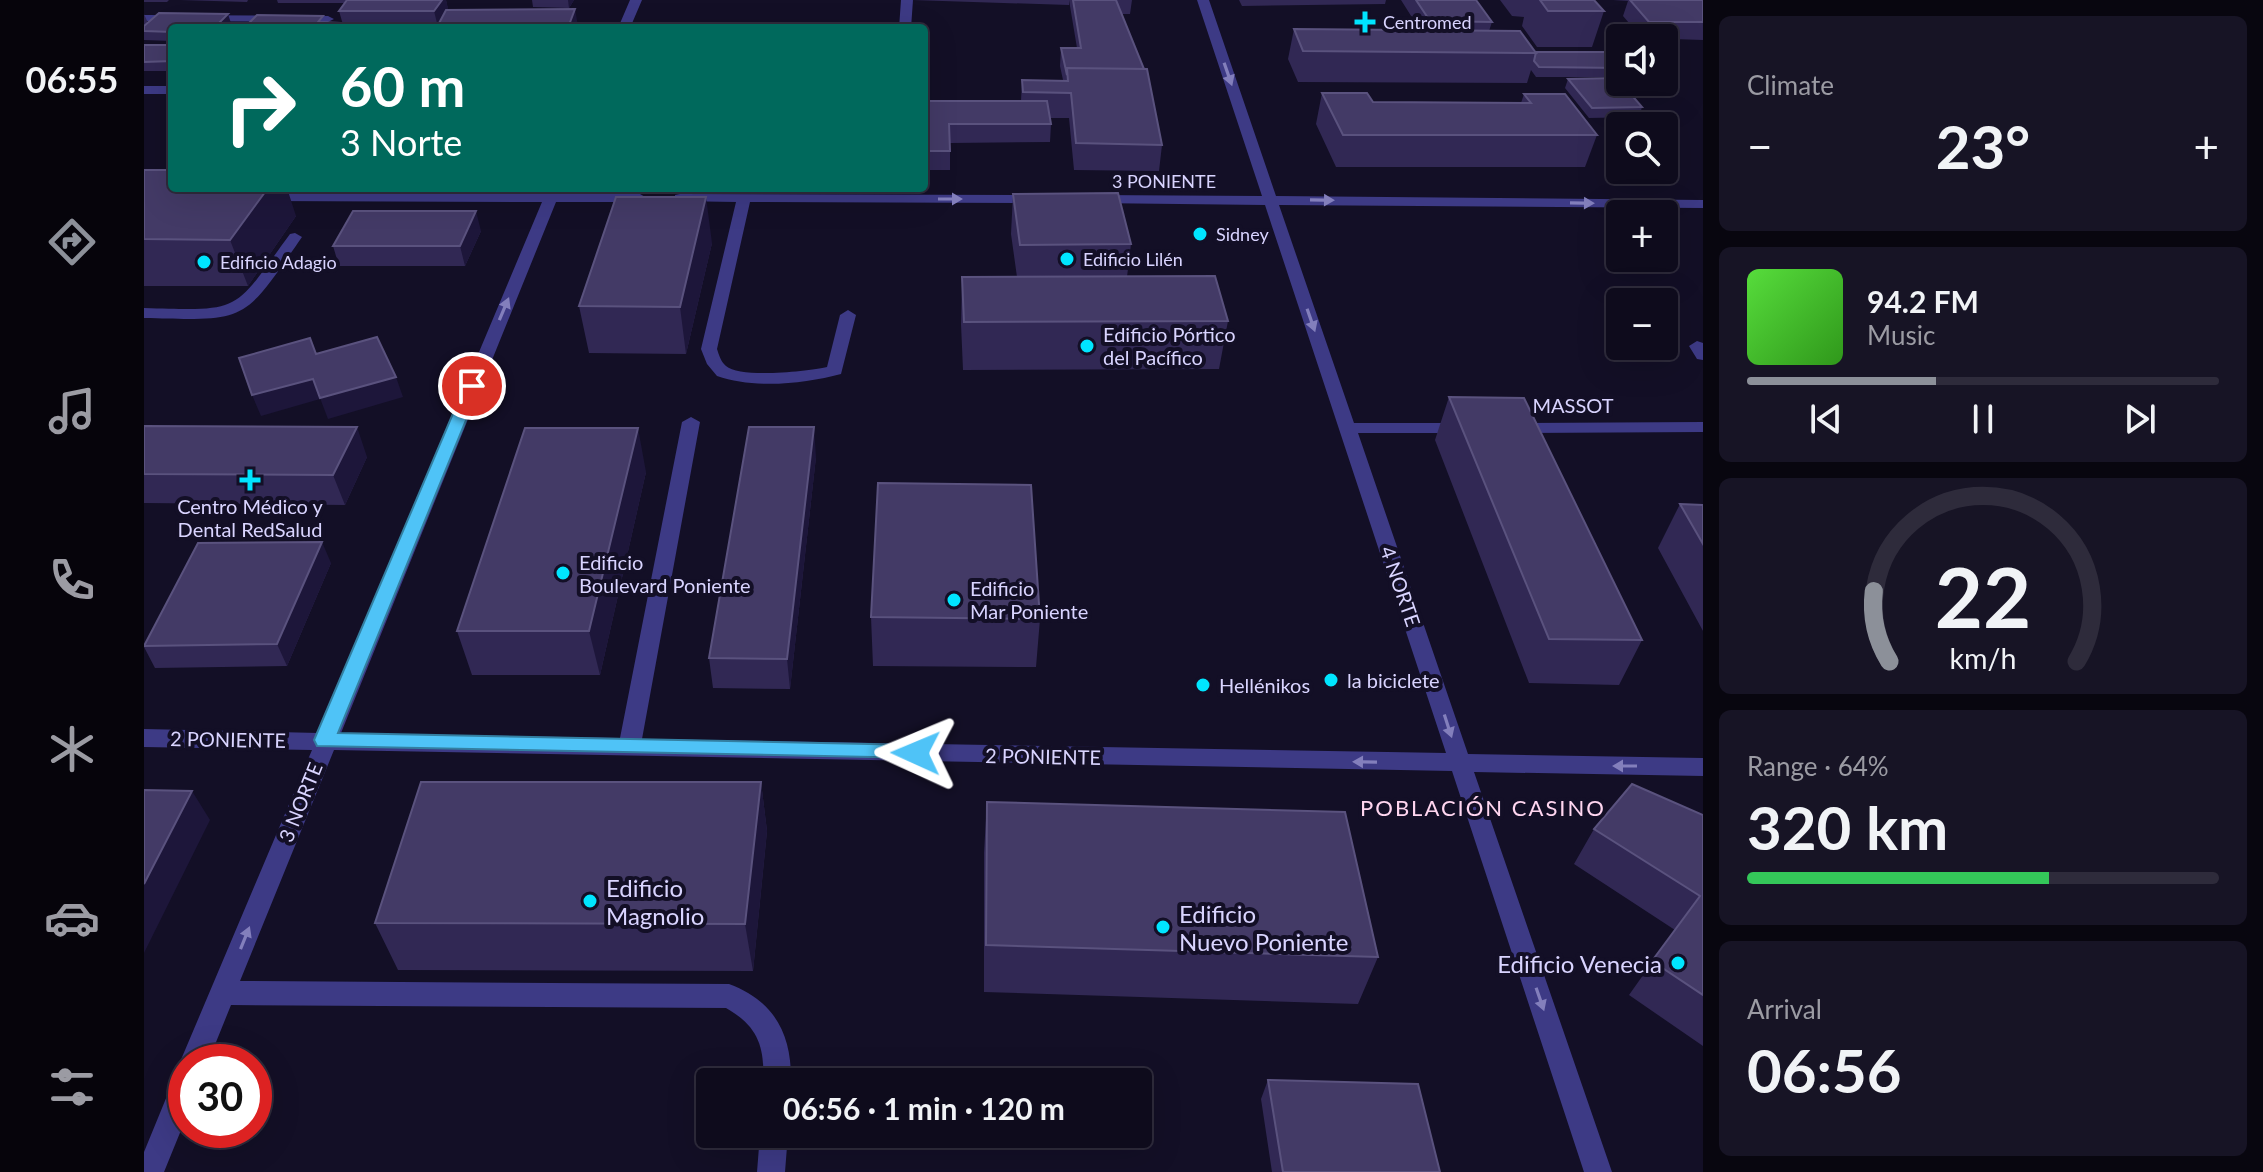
<!DOCTYPE html>
<meta charset="utf-8">
<style>
:root{--surface:#0e0b1c;--page:#171425;--text:#f1f3f6;--muted:#9b9ba3;--line:#2e2b3b;--accent:#8c9099}
body{margin:0;font-family:Lato,sans-serif;background:var(--page);color:var(--text);height:100vh;display:flex;flex-direction:column;font-size:30px;white-space:nowrap}
*{box-sizing:border-box;margin:0}
p{font-size:26px;color:var(--muted)}
.icon{flex:none;width:44px;height:44px;fill:none;stroke:currentColor;stroke-width:2;stroke-linecap:round;stroke-linejoin:round}
.map{position:relative;flex:1;overflow:hidden}
.side{display:flex;flex-direction:column;gap:16px;padding:16px;background:#08060f;width:560px}
.side>*{flex:none}
.guide{position:absolute;left:24px;top:24px;width:760px;height:168px;border-radius:8px;box-shadow:0 8px 32px #0002,0 0 0 2px var(--line);background:#00695c;color:#fff;overflow:hidden}
.tools{position:absolute;left:1462px;top:24px;display:grid;gap:16px}
.tools a{display:grid;place-items:center;width:72px;height:72px;border-radius:8px;background:var(--surface);box-shadow:0 8px 32px #0002,0 0 0 2px var(--line);font-size:40px}
.speed{position:absolute;left:24px;top:1044px;display:flex;gap:16px;font-size:40px;font-weight:700;text-align:center}
.speed>*{display:grid;place-content:center;width:104px;height:104px;border-radius:50%;background:var(--surface);box-shadow:0 8px 32px #0002,0 0 0 2px var(--line);line-height:1}
.speed .limit{border:12px solid #d22;background:#fff;color:#111}
.pin{position:absolute;display:grid;place-items:center;width:68px;height:68px;color:#fff;margin:-34px;border:4px solid #fff;border-radius:50%;box-shadow:0 2px 8px #0007}
.me{position:absolute;width:88px;margin:-44px;rotate:271deg;stroke-linejoin:round;filter:drop-shadow(0 0 6px #0008)}
.turn{display:flex;align-items:center;gap:28px;height:168px;padding:0 40px;font-size:36px}
.turn .icon{width:104px;height:104px;stroke-width:2.5}
.turn b{display:block;font-size:56px;line-height:68px}
.big{font-size:60px;font-weight:700;line-height:1.1}
.side .widget{flex:1;display:flex;flex-direction:column;justify-content:center;gap:12px;min-width:0;padding:0 28px;border-radius:12px;background:var(--page)}
.side .dial{align-items:center;gap:0}
.dial svg{height:208px;overflow:visible;fill:none;stroke:var(--line);stroke-width:7;stroke-linecap:round;text-anchor:middle}
.dial text{fill:var(--text);stroke:none}
.song{display:flex;align-items:center;gap:24px}
.cover{width:96px;height:96px;border-radius:12px;background:linear-gradient(135deg,hsl(110 70% 55%),hsl(110 70% 35%))}
.played{height:8px;border-radius:4px;background:linear-gradient(90deg,var(--accent) 40%,var(--line) 40%)}
.keys{display:flex;justify-content:space-around;direction:ltr}
.heat{display:flex;justify-content:space-between;align-items:center;font-size:44px;direction:ltr}
.charge{height:12px;border-radius:6px;background:linear-gradient(90deg,#34c759 64%,var(--line) 0)}
.trip{position:absolute;left:552px;top:1068px;width:456px;height:80px;border-radius:8px;background:var(--surface);box-shadow:0 8px 32px #0002,0 0 0 2px var(--line);font-weight:700;line-height:80px;text-align:center}
main{display:flex;flex:1;min-height:0}
.dock{display:flex;flex-direction:column;width:144px;justify-content:space-around;align-items:center;background:#06040b;color:var(--muted)}
.dock .icon{width:56px;height:56px}
.dock .active{color:var(--accent)}
.dock b{font-size:36px;color:var(--text)}
.map>svg:first-child{display:block}
.lines{fill:none;stroke-linecap:round;stroke-linejoin:round}
.minor{fill:#3d3a85;fill-rule:evenodd}
.wall{fill:#312854}
.shaded-wall{fill:#1d163a}
.building{fill:#433a66;stroke:#5a527e;stroke-width:2}
.oneway{fill:#837fbc}
.route{fill:#4fc3f7;stroke:#337fa1;stroke-width:2}
.poi-dot{fill:#00e5ff;stroke:#130f26;stroke-width:3}
.labels{text-anchor:middle;dominant-baseline:central;stroke-width:8;stroke-linejoin:round;paint-order:stroke}
.far-poi-label{font-size:18px;fill:#d9d4ff;stroke:#130f26;text-anchor:start}
.far-street-label{font-size:18px;fill:#d9d4ff;stroke:#130f26}
.poi-label{font-size:20px;fill:#d9d4ff;stroke:#130f26;text-anchor:start}
.street-label{font-size:20px;fill:#d9d4ff;stroke:#130f26}
.neighbourhood-label{font-size:22px;letter-spacing:2px;fill:#ffd6f0;stroke:#130f26}
.near-poi-label{font-size:24px;fill:#d9d4ff;stroke:#130f26;text-anchor:start}
</style>
<main>
<nav class="dock">
<b>06:55</b>
<svg class="icon active" aria-label="directions" viewBox="0 0 24 24"><path d="M12 3l9 9-9 9-9-9zM9 14v-3h6M13 9l2 2-2 2"/></svg>
<svg class="icon" aria-label="music" viewBox="0 0 24 24"><path d="M9 18V5l10-2v13"/><circle cx="6" cy="18" r="3"/><circle cx="16" cy="16" r="3"/></svg>
<svg class="icon" aria-label="phone" viewBox="0 0 24 24"><path d="M5 4h4l2 5-3 2q2 4 5 5l2-3 5 2v4C11 20 4 13 5 4z"/></svg>
<svg class="icon" aria-label="climate" viewBox="0 0 24 24"><path d="M12 3v18M4 7l16 10M4 17L20 7"/></svg>
<svg class="icon" aria-label="car" viewBox="0 0 24 24"><path d="M5 17H2v-5l4-1 3-4h7l3 4 3 1v5h-3M9 17h6M6 11h13"/><circle cx="7" cy="17" r="2"/><circle cx="17" cy="17" r="2"/></svg>
<svg class="icon" aria-label="filters" viewBox="0 0 24 24"><path d="M4 7h16M4 17h16"/><circle cx="9" cy="7" r="2"/><circle cx="15" cy="17" r="2"/></svg>
</nav>
<div class="map">
<svg width="1559" height="1172" viewBox="0 0 1559 1172">
<rect width="100%" height="100%" fill="#130f26"/>
<g class="lines">
<path class="minor" d="M486,0H498L486,28H474Z
M757,0H769L767,28H755Z
M1053,0H1065L1132,196L1559,200V208L1135,205L1210,423H1319L1328,428L1319,433H1214L1324,754L1559,758V776L1330,772L1468,1172H1440L1308,771L190,750L96,981L585,984C631,1001 648,1035 647,1082H619C621,1047 614,1026 582,1008L87,1005L64,1062H42V1118L20,1172H0V1152L32,1074L40,1071L36,1062L168,750L0,747V729L175,733L398,202L120,201L115,200V194L401,193L404,188H416L415,194H496L503,198L496,202H412L197,733L476,738L538,422L547,417L556,422L498,739L1302,753L1121,205L948,203L941,199L948,195L1118,196Z
M0,15L184,16L190,19L184,22L0,21Z
M0,86H28V94H0Z
M536,194L896,195L903,199L896,203L606,202L573,349C575,355 577,362 582,366C596,379 665,371 683,367L696,315L704,310L712,315L697,374C660,384 610,389 573,376L563,364L557,349L592,202L531,201V195Z
M151,233L158,237C99,322 105,321 0,318V308C100,311 88,313 146,234Z
M1553,341L1559,343V360L1553,359L1545,346Z
M1559,422V432L1367,433L1358,428L1367,423Z
M616,1134H644L641,1172H613Z"/>
</g>
<path class="wall" d="M0,0H25L23,2H0Z
M36,0H104L103,2Z
M133,0H302L304,10L434,26L433,28H200L195,11L201,3H134Z
M388,0H430L425,8L389,7Z
M768,0H925V5Z
M925,0H988L986,14H978L1018,145L1015,171L930,170L925,118H906L907,124L906,142L806,143V170H780V101H877L878,80H919L916,66L917,48H933Z
M1095,0H1242L1241,4L1098,6Z
M1257,0H1332L1348,22L1345,31L1392,52L1476,62V77H1392L1387,70L1383,83L1154,82L1144,59L1150,29L1276,30Z
M1356,0H1450L1460,11L1448,47H1393L1378,26L1380,17L1368,16Z
M1469,0H1559V40L1498,38L1479,16L1484,1Z
M0,14L4,23H87L83,28H28V41L0,40Z
M0,45H28V71H0Z
M1424,79L1498,107L1495,117L1445,118L1421,88Z
M1178,93L1229,102L1377,103L1380,94L1453,135L1441,167H1192L1172,124Z
M0,170L152,216L104,286H0Z
M869,194L987,244L983,277L1084,321L1075,369L819,370L817,324L818,277H873L867,234Z
M337,231L321,266H195L189,246Z
M568,243L542,354L445,353L435,306Z
M1305,397L1498,640L1475,685L1385,683L1291,440Z
M0,426L223,457L201,505L0,503Z
M672,457L646,689L569,688L565,658Z
M502,472L456,675H328L313,631Z
M1536,504L1559,505V631L1514,548Z
M187,563L143,666L11,668L0,647V645Z
M727,617L896,619L892,667L729,666Z
M617,782L623,831L609,971L254,970L231,923Z
M843,802L1234,957L1214,1004L840,992V852Z
M1559,815V1046L1485,995L1531,930L1430,864L1450,829Z
M1124,1080L1296,1172H1128L1117,1099Z"/>
<path class="shaded-wall" d="M298,0H302L308,24L294,27L290,11Z
M424,0H430L425,8Z
M431,9L434,26L433,28H426L425,25Z
M84,14L87,23L83,28H70Z
M124,188H143L152,216L104,286L86,240Z
M562,197L568,243L542,354L536,307Z
M332,211L337,231L321,266L316,246Z
M252,377L259,397L184,419L176,398Z
M169,379L176,399L117,416L108,395Z
M213,427L223,457L201,505L189,475Z
M670,427L672,457L646,689L643,659Z
M494,428L502,472L456,675L445,631Z
M178,542L187,563L143,666L133,644Z
M617,782L623,831L609,971L601,924Z
M48,791L66,820L0,953V884Z"/>
<path class="building" d="M203,0H298L290,11H195Z
M929,0H972L1000,69L923,68V75L917,48H937Z
M1272,0H1332L1348,22L1286,21Z
M1396,0H1450L1460,11H1404Z
M1486,0H1559V22H1505Z
M431,9L425,25L293,27L302,10Z
M15,13L84,14L70,28H28V32L0,31V26Z
M113,15L179,16L174,22L195,23L191,28H100Z
M1150,29L1376,31L1392,53L1159,51Z
M0,45H28V61L0,62Z
M1392,52H1467L1476,62V68L1395,67L1390,61Z
M923,68L1003,69L1018,145L932,143L927,93L879,92L878,80L924,81Z
M1473,78L1498,107L1448,108L1424,79Z
M1178,93H1223L1229,102L1387,103L1380,94H1421L1453,135H1199Z
M780,101H903L907,124H805L806,151H780Z
M0,170H28V188H124L86,240L0,239Z
M974,193L987,244L876,245L869,194Z
M472,197H562L536,307L435,306Z
M209,211H332L316,246H189Z
M1071,276L1084,321L820,322L818,277Z
M233,337L252,377L176,398L169,379L108,395L95,358L166,338L172,354Z
M1305,397L1380,398L1498,640L1405,639Z
M0,426L213,427L189,475L0,474Z
M605,427H670L643,659L565,658Z
M381,428H494L445,631H313Z
M734,483L887,485L896,619L727,617Z
M1536,504L1559,505V544Z
M178,542L133,644L0,646L54,543Z
M277,782H617L601,924L231,923Z
M1488,784L1559,815V995L1508,961L1556,896L1450,829Z
M0,790L48,791L0,884Z
M843,802L1201,812L1234,957L842,945Z
M1124,1080L1274,1084L1296,1172H1139Z"/>
<defs><path id="oneway-solid" d="M-6-.8H1V-3.2L6.5 0L1 3.2V.8H-6Z" transform="scale(2)"/></defs>
<g class="oneway">
<use href="#oneway-solid" transform="translate(1084 74) rotate(71)"/>
<use href="#oneway-solid" transform="translate(806 199)"/>
<use href="#oneway-solid" transform="translate(1178 200) rotate(1)"/>
<use href="#oneway-solid" transform="translate(1438 203) rotate(1)"/>
<use href="#oneway-solid" transform="translate(360 309) rotate(-67)"/>
<use href="#oneway-solid" transform="translate(1167 320) rotate(71)"/>
<use href="#oneway-solid" transform="translate(1304 726) rotate(72)"/>
<use href="#oneway-solid" transform="translate(1221 762) rotate(-179)"/>
<use href="#oneway-solid" transform="translate(1481 766) rotate(-180)"/>
<use href="#oneway-solid" transform="translate(101 938) rotate(-68)"/>
<use href="#oneway-solid" transform="translate(1396 999) rotate(71)"/>
</g>
<path class="route" d="M322,383L336,386L194,733L772,745L782,753L779,758L173,746L170,740Z"/>
<g class="poi-dot">
<path d="M1217 10h8v8h8v8h-8v8h-8v-8h-8v-8h8z"/>
<circle cx="1056" cy="234" r="8"/>
<circle cx="923" cy="259" r="8"/>
<circle cx="60" cy="262" r="8"/>
<circle cx="943" cy="346" r="8"/>
<path d="M102 468h8v8h8v8h-8v8h-8v-8h-8v-8h8z"/>
<circle cx="419" cy="573" r="8"/>
<circle cx="810" cy="600" r="8"/>
<circle cx="1187" cy="680" r="8"/>
<circle cx="1059" cy="685" r="8"/>
<circle cx="446" cy="901" r="8"/>
<circle cx="1019" cy="927" r="8"/>
<circle cx="1534" cy="963" r="8"/>
</g>
<g class="labels">
<g class="far-poi-label">
<text x="1239" y="22">Centromed</text>
<text x="1072" y="234">Sidney</text>
<text x="939" y="259">Edificio Lilén</text>
<text x="76" y="262">Edificio Adagio</text>
</g>
<g class="far-street-label">
<text x="1020" y="181">3 PONIENTE</text>
</g>
<g class="poi-label">
<text x="959" y="334">Edificio Pórtico<tspan x="959" dy="23">del Pacífico</tspan></text>
<text x="106" y="506" text-anchor="middle">Centro Médico y<tspan x="106" dy="23">Dental RedSalud</tspan></text>
<text x="435" y="562">Edificio<tspan x="435" dy="23">Boulevard Poniente</tspan></text>
<text x="826" y="588">Edificio<tspan x="826" dy="23">Mar Poniente</tspan></text>
<text x="1203" y="680">la biciclete</text>
<text x="1075" y="685">Hellénikos</text>
</g>
<g class="street-label">
<text x="1429" y="405">MASSOT</text>
<text transform="translate(1257 586) rotate(71)">4 NORTE</text>
<text transform="translate(84 739) rotate(1)">2 PONIENTE</text>
<text transform="translate(899 756) rotate(1)">2 PONIENTE</text>
<text transform="translate(156 802) rotate(-68)">3 NORTE</text>
</g>
<g class="neighbourhood-label">
<text x="1339" y="807">POBLACIÓN CASINO</text>
</g>
<g class="near-poi-label">
<text x="462" y="887">Edificio<tspan x="462" dy="28">Magnolio</tspan></text>
<text x="1035" y="913">Edificio<tspan x="1035" dy="28">Nuevo Poniente</tspan></text>
<text x="1518" y="963" text-anchor="end">Edificio Venecia</text>
</g>
</g>
</svg>
<div class="tools">
<a><svg class="icon" aria-label="sound" viewBox="0 0 24 24"><path d="M4 9h4l5-4v14l-5-4H4zM17 9q2 3 0 6"/></svg></a>
<a><svg class="icon" aria-label="search" viewBox="0 0 24 24"><circle cx="10" cy="10" r="6"/><path d="M15 15l6 6"/></svg></a>
<a>+</a>
<a>−</a>
</div>
<div class="speed"><div class="limit">30</div></div>
<div class="pin" style="left:328px;top:386px;background:#d93025"><svg class="icon" aria-label="arrive" viewBox="0 0 24 24"><path d="M6 21V4h12l-3 4 3 4H6"/></svg></div>
<svg class="me" style="left:772px;top:753px" viewBox="-20 -20 40 40"><path d="M0-17L14 15 0 8-14 15z" fill="#4fc3f7" stroke="#fff" stroke-width="4"/></svg>
<div class="trip">06:56 · 1 min · 120 m</div>
<div class="guide">
<div class="turn"><svg class="icon" aria-label="right" viewBox="0 0 24 24"><path d="M7 20v-9h11M14 6l5 5-5 5"/></svg><div><b>60 m</b>3 Norte</div></div>
</div>
</div>
<section class="side">
<div class="widget"><p>Climate</p>
<div class="heat"><a>−</a><b class="big">23°</b><a>+</a></div>
</div>
<div class="widget">
<div class="song"><i class="cover"></i><div><b>94.2 FM</b><p>Music</p></div></div>
<div class="played"></div>
<div class="keys"><svg class="icon" aria-label="previous" viewBox="0 0 24 24"><path d="M18 5L8 12l10 7zM5 5v14"/></svg><svg class="icon" aria-label="pause" viewBox="0 0 24 24"><path d="M8 5v14M16 5v14"/></svg><svg class="icon" aria-label="next" viewBox="0 0 24 24"><path d="M6 5l10 7-10 7zM19 5v14"/></svg></div>
</div>
<div class="widget dial"><svg viewBox="0 0 100 80">
<path d="M14 69A42 42 0 1 1 86 69"/>
<path d="M14 69A42 42 0 0 1 8 42" stroke="#8c9099"/>
<text x="50" y="56" font-size="32" font-weight="700">22</text>
<text x="50" y="72" font-size="11">km/h</text>
</svg></div>
<div class="widget"><p>Range · 64%</p><b class="big">320 km</b><div class="charge"></div></div>
<div class="widget"><p>Arrival</p><b class="big">06:56</b></div>
</section>
</main>
